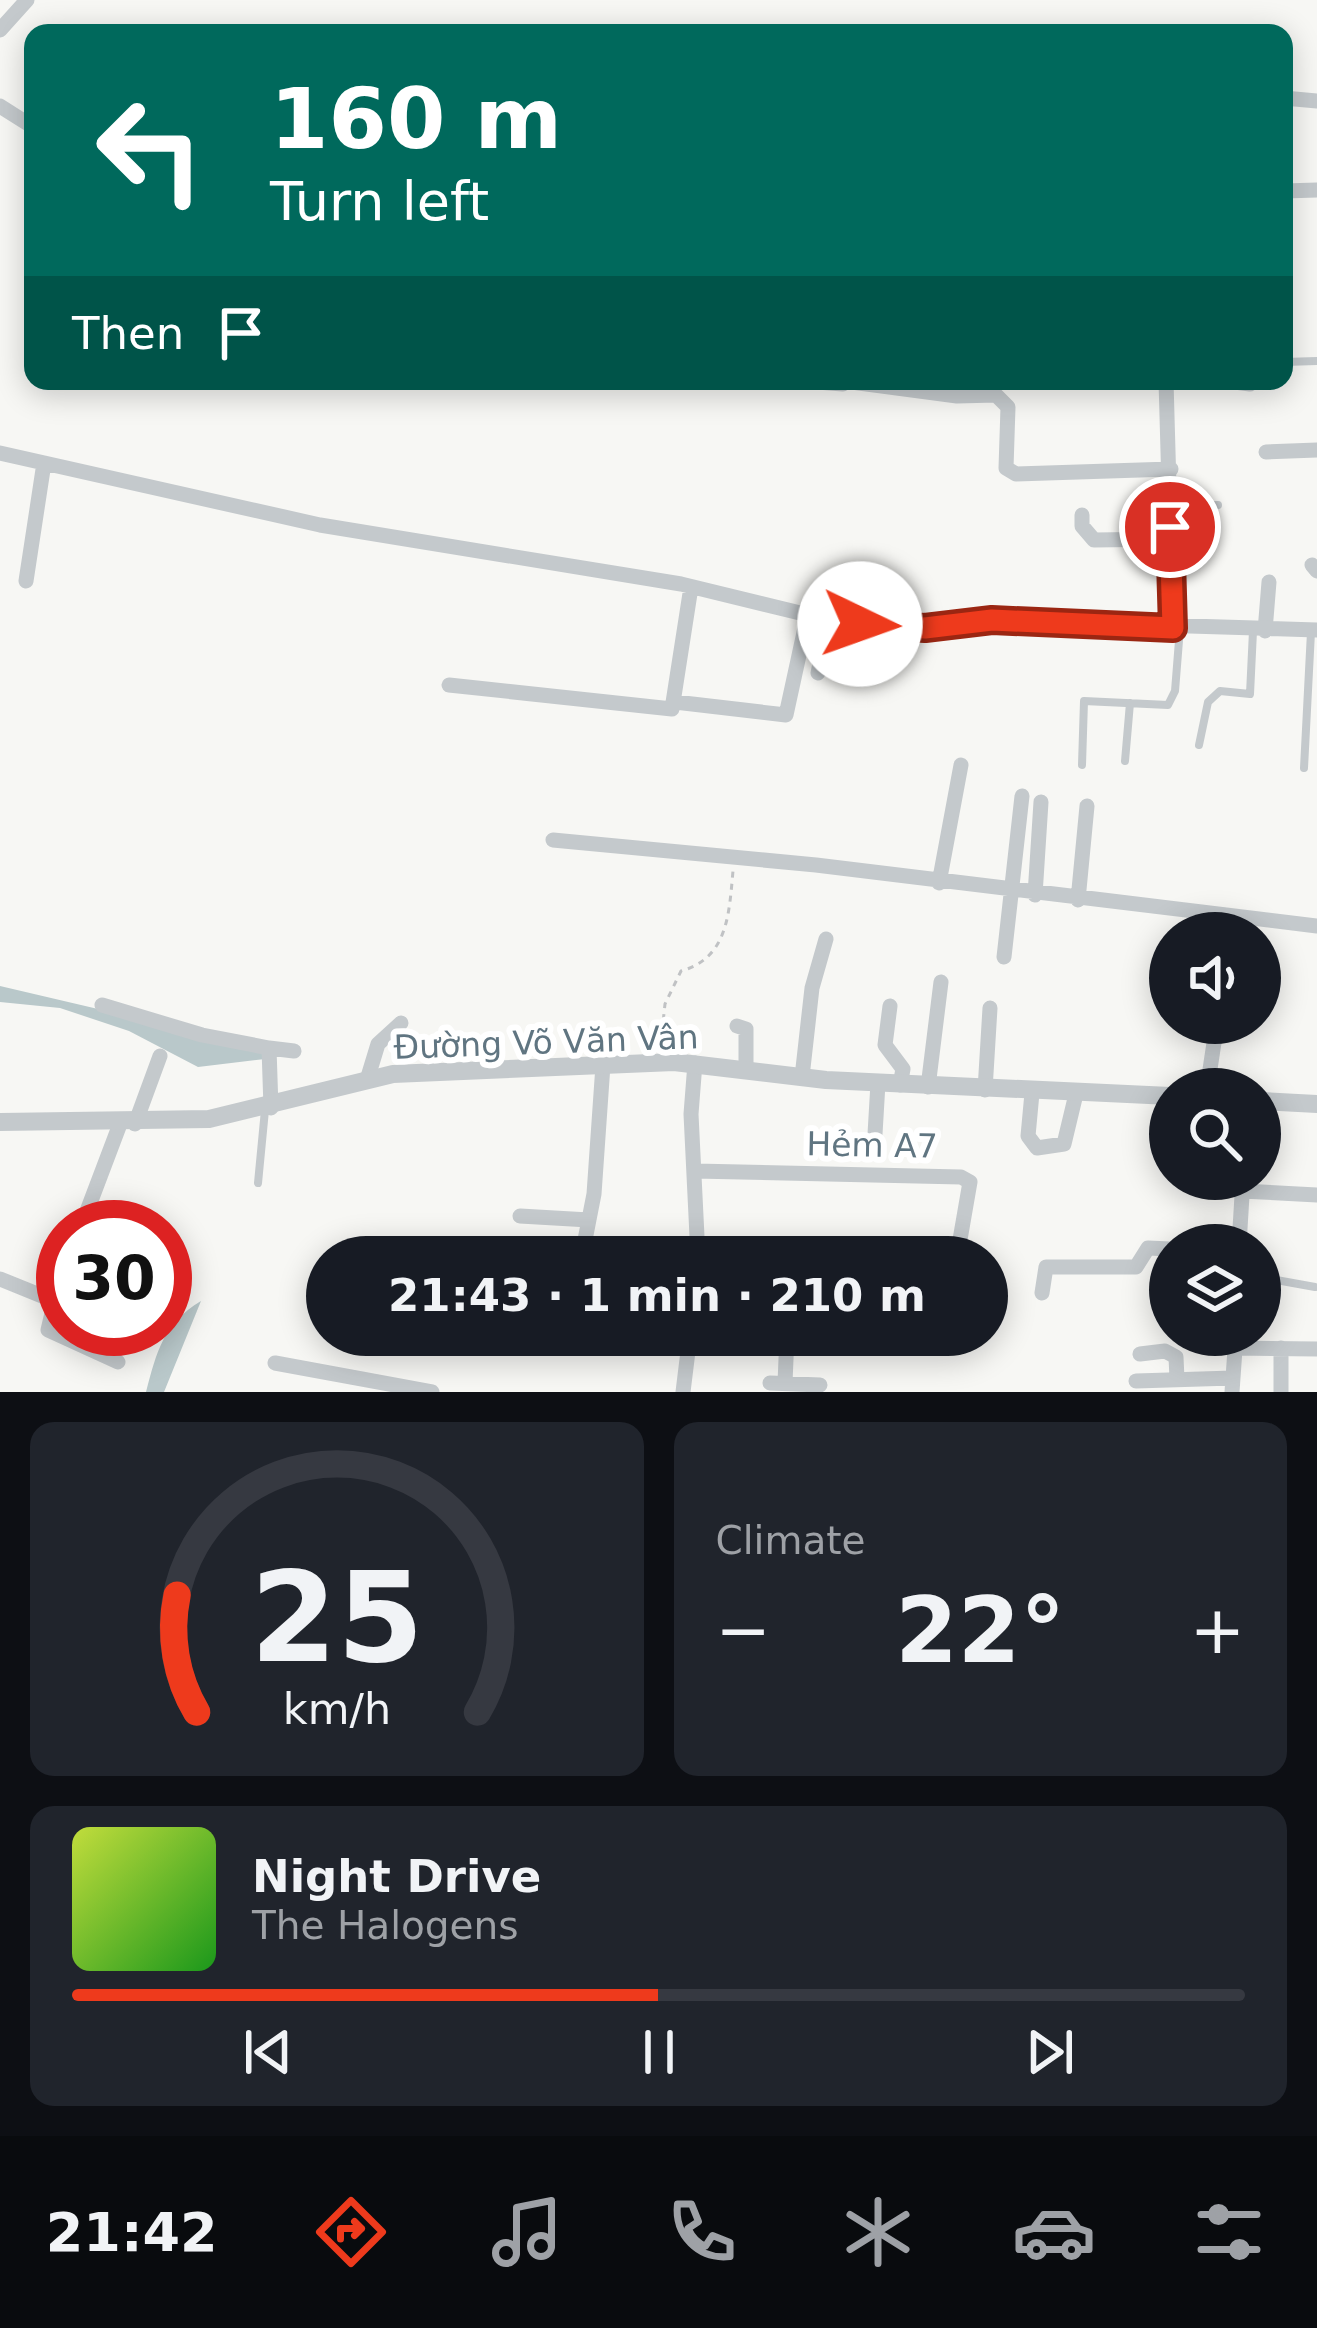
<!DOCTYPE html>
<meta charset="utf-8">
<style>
:root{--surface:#171b24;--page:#20242c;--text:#f1f3f6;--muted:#9ea1a6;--line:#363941;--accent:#ee3a1c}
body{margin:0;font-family:"DejaVu Sans",sans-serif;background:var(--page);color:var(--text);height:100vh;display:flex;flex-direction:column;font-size:45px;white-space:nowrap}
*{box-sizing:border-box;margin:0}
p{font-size:39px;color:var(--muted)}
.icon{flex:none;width:66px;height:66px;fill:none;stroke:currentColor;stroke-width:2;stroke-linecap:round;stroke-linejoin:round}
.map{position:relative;height:1392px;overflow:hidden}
.details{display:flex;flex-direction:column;gap:30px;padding:30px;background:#0d0f14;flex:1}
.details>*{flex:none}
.hud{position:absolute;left:24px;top:24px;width:1269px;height:366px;border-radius:24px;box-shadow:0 6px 30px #0003;background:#00695c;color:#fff;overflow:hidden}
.tools{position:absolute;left:1149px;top:912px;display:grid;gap:24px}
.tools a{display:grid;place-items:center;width:132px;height:132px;border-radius:50%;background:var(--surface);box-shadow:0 6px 30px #0003;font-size:60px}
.speed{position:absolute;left:36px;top:1200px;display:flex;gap:24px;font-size:60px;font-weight:700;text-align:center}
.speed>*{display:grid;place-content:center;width:156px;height:156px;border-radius:50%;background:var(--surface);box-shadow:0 6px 30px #0003;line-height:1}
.speed .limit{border:18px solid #d22;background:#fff;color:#111}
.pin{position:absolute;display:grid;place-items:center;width:102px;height:102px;color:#fff;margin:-51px;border:6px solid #fff;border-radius:50%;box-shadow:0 3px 12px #0007}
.me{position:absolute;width:132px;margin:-66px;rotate:93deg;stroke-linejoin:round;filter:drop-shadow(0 0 9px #0008)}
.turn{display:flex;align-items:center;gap:42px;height:252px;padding:0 48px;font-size:54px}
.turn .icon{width:156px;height:156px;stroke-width:2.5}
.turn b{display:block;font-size:84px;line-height:102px}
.then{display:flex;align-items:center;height:114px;padding:0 48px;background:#0003;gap:24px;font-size:45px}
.big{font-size:90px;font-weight:800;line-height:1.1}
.details .widget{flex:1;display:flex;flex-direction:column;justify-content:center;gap:18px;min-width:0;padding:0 42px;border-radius:24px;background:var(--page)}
.details .dial{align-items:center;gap:0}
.dial svg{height:312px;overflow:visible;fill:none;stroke:var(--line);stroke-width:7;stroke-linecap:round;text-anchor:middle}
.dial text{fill:var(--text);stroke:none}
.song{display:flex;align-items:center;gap:36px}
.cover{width:144px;height:144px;border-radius:18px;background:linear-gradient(135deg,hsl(70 70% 55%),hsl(120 70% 35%))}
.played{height:12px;border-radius:6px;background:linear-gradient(90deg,var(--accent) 50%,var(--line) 50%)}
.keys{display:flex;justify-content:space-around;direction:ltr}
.heat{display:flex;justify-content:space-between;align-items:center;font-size:66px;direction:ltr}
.details .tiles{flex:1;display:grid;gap:30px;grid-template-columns:1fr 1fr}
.widget:last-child{grid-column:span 2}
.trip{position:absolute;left:306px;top:1236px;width:702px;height:120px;border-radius:60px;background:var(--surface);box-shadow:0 6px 30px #0003;font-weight:800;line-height:120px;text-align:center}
.tabs{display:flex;height:192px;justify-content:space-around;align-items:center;background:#090b0e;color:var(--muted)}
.tabs .icon{width:84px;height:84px}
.tabs .current{color:var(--accent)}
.tabs b{font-size:54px;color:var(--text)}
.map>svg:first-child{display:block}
.water{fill:#b9c8ca}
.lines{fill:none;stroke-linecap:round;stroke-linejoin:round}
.path{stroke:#c0c2c4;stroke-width:3;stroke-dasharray:6 6;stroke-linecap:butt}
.service{stroke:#c4c9cc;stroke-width:8}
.minor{stroke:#c4c9cc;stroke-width:15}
.tertiary{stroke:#c4c9cc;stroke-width:18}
.route-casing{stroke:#9b2612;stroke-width:30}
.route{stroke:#ee3a1c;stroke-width:21}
.labels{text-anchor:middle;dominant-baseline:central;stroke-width:12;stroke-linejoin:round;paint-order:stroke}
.street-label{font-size:33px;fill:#607581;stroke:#fff}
</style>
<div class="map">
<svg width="1317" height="1392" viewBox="0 0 1317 1392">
<rect width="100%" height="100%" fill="#f7f7f4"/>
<path class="water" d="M0,986L260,1047L265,1059L198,1067L129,1031L60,1008L0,1002Z
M201,1301L164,1392H146C157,1351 163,1324 201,1301Z"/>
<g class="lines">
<path class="path" d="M662,1032L665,1004L681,971C728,958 729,914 733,871"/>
<path class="service" d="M1284,362L1317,361
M1171,507L1218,505
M1199,745L1208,702L1220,691L1250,694L1253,631
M1125,761L1130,703
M1082,765L1084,701L1168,705L1175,691L1180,628
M1304,768L1311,632
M258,1183L265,1110
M1260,1277L1315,1287"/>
<path class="minor" d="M0,30L27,0
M1284,98L1317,101
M0,106L33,127
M1284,191L1317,190
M804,381L843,384
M844,381L957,396L996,395L1008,407L1006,468L1016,474L1171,469
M1166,381L1173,627
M1227,381L1250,384
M1266,452L1317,450
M0,453L320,525L681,584L829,620L895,628L992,620L1317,630
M1082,515V526L1094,540L1170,539
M1312,565L1317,571
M26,581L44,463
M1265,631L1269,582
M818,673L829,620
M449,685L672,709L691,587
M675,702L786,715L808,614
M553,840L816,865L1317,926
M939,883L961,765
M1035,895L1041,802
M1078,900L1087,806
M1004,957L1022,796
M102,1005L202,1035L269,1048L271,1108
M890,1006L885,1045L903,1069L900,1085
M737,1026L746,1029V1069
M269,1048L294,1051
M695,1063L691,1114L698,1257
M802,1077L812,988L826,939
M367,1080L378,1044L401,1023
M928,1087L941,982
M1207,1089L1217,1023
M985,1090L990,1008
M1032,1093L1028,1136L1037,1148L1064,1144L1076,1094
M135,1124L160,1056
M874,1151L878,1083
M695,1171L961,1177L970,1182L957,1257
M1242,1191L1317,1195
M520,1216L589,1220
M81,1227L120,1124
M584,1245L594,1194L603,1065
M1239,1245L1243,1179
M841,1257V1250
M63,1267L48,1330L118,1362
M0,1279L52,1300
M1042,1293L1046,1267H1136L1148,1248L1170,1249
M1236,1348L1317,1349
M1140,1354L1165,1351L1176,1357L1177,1379
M275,1363L432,1392
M1136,1381L1233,1378
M770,1383L820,1385
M785,1383L787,1335
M683,1392L690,1335
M1232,1392L1236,1335
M1281,1392V1348"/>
<path class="tertiary" d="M1260,1101L1317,1104
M0,1122L209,1119L393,1074L674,1062L826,1080L1170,1096"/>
</g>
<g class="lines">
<g class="route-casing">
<path id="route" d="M860,624L925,628L992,620L1173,628L1170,527"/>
</g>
<use href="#route" class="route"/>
</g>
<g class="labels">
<g class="street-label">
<text transform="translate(546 1042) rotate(-2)">Đường Võ Văn Vân</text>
<text transform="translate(872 1145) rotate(1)">Hẻm A7</text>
</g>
</g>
</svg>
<div class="tools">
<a><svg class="icon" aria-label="sound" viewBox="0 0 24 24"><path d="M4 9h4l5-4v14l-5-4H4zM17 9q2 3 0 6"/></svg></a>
<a><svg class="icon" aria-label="search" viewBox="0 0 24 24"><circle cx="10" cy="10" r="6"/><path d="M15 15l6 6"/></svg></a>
<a><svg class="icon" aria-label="layers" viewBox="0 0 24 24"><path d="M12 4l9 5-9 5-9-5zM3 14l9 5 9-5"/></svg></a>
</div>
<div class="speed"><div class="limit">30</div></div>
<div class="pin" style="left:1170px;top:527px;background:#d93025"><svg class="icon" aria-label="arrive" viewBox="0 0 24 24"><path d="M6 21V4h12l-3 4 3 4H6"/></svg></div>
<svg class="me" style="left:860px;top:624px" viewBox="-20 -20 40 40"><circle r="19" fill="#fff"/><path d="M0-13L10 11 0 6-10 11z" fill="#ee3a1c"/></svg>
<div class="trip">21:43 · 1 min · 210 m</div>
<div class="hud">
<div class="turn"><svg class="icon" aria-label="left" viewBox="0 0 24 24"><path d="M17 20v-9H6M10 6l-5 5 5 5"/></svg><div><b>160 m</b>Turn left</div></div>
<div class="then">Then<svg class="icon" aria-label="arrive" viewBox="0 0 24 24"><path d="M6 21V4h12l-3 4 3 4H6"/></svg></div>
</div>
</div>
<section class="details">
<div class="tiles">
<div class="widget dial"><svg viewBox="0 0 100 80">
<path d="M14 69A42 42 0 1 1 86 69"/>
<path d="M14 69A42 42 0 0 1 9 39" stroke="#ee3a1c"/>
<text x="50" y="56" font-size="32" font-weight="700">25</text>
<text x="50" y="72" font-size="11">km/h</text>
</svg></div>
<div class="widget"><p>Climate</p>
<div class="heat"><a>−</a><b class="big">22°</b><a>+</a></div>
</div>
<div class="widget">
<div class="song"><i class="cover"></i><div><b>Night Drive</b><p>The Halogens</p></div></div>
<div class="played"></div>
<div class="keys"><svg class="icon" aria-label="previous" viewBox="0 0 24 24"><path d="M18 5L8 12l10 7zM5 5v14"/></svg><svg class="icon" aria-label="pause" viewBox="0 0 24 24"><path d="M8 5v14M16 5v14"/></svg><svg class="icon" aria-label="next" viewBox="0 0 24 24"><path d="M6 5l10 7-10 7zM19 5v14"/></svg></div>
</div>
</div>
</section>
<nav class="tabs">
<b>21:42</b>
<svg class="icon current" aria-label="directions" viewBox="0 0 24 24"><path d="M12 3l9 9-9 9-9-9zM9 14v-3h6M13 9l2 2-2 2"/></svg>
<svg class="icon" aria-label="music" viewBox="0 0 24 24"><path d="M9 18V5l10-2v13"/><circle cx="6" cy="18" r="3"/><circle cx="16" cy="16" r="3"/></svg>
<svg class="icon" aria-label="phone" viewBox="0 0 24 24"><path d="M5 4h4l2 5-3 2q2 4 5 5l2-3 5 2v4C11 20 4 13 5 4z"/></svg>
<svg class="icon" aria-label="climate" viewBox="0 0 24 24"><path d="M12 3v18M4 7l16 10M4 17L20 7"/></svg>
<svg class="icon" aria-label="car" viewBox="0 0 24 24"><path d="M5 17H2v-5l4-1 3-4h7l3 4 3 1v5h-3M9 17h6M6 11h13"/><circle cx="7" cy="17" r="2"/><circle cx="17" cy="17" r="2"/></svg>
<svg class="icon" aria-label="filters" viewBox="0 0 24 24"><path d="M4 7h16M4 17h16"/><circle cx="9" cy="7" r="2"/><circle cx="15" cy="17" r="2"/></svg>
</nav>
